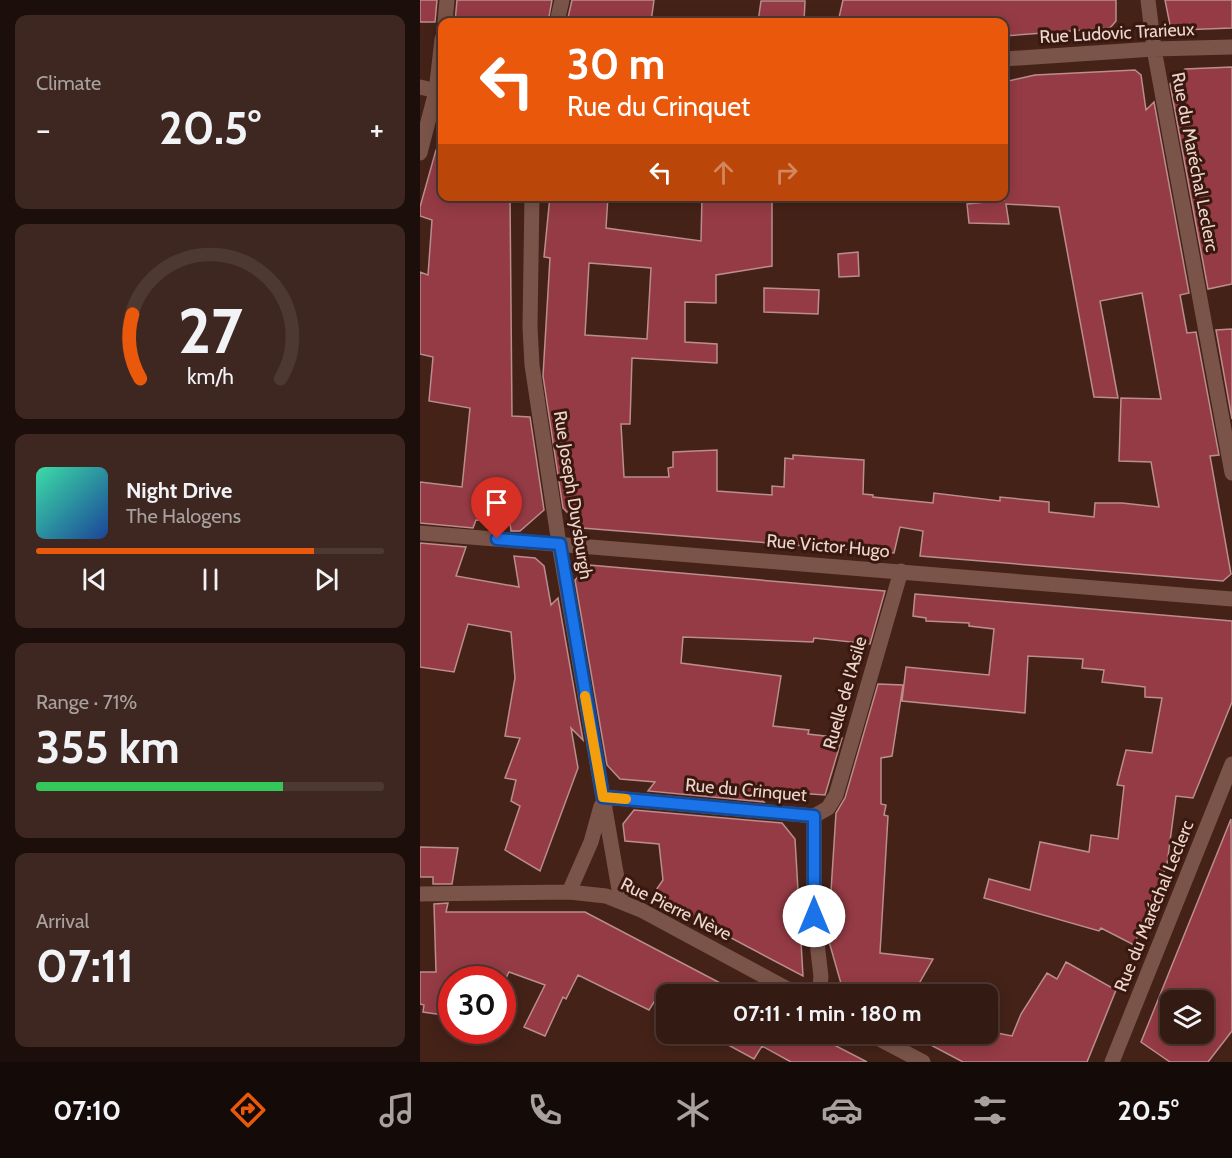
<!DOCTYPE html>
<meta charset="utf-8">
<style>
:root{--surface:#331a12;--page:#3e2720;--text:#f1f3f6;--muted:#a9a19f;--line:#4e3832;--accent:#ea580c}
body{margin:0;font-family:Cabin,sans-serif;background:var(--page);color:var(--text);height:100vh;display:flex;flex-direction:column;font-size:22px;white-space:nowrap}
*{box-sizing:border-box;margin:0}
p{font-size:20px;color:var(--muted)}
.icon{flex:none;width:33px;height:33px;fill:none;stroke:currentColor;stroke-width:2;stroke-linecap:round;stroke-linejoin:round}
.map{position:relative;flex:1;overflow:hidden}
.drawer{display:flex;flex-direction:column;gap:15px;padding:15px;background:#1c0e0a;width:420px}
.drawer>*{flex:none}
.banner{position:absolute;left:18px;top:18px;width:570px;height:183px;border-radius:12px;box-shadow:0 3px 15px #0003,0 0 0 2px var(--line);background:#ea580c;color:#fff;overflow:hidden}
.buttons{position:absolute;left:740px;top:990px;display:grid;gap:12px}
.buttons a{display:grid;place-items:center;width:54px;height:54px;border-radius:12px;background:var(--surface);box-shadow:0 3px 15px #0003,0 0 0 2px var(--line);font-size:30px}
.speed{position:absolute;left:18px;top:966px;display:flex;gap:12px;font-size:30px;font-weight:700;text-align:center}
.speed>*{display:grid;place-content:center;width:78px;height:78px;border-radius:50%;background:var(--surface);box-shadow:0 3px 15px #0003,0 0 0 2px var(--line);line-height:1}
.speed .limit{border:9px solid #d22;background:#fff;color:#111}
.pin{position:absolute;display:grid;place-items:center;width:51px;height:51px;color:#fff;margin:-62px -26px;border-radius:50% 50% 50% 0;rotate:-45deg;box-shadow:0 0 6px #0007}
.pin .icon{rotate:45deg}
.me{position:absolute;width:66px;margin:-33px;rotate:0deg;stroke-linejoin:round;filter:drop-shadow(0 0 4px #0008)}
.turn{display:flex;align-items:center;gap:21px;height:126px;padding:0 30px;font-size:27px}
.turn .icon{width:78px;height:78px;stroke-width:2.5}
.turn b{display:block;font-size:42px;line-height:51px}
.lanes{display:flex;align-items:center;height:57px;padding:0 30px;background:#0003;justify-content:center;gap:30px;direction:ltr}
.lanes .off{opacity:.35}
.big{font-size:45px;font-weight:700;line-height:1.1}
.drawer .widget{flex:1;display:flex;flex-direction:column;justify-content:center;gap:9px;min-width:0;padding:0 21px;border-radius:12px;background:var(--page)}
.drawer .dial{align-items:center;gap:0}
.dial svg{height:156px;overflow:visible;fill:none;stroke:var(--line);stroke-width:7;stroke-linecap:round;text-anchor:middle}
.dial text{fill:var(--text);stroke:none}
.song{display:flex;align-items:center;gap:18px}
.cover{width:72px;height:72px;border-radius:9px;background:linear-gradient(135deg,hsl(160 70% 55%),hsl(220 70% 35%))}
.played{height:6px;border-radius:3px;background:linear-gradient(90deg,var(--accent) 80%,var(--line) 80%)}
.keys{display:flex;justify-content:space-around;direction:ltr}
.heat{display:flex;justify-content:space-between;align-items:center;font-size:33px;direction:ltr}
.charge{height:9px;border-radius:4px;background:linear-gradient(90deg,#34c759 71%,var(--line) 0)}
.trip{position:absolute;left:236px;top:984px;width:342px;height:60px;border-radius:12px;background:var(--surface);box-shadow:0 3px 15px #0003,0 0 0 2px var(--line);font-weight:700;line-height:60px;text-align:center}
.tab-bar{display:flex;height:96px;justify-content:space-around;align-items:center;background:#140a07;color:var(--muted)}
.tab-bar .icon{width:42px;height:42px}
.tab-bar .current{color:var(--accent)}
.tab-bar b{font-size:27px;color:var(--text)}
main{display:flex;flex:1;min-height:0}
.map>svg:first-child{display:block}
.building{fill:#953b45;stroke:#ba8d8e;stroke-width:1.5;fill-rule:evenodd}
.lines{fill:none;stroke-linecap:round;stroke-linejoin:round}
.minor{stroke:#7a5449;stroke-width:15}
.tertiary{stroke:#7a5449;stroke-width:15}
.route-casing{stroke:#114b97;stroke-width:15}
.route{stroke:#1a73e8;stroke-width:10}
.slow{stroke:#f59e0b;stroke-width:10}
.labels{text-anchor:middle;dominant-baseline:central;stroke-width:6;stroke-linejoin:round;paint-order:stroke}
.street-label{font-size:18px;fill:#edd6cf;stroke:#39180f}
</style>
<main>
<section class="drawer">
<div class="widget"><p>Climate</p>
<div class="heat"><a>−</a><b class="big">20.5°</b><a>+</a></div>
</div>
<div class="widget dial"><svg viewBox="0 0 100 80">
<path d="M14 69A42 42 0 1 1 86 69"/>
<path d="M14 69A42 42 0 0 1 10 36" stroke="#ea580c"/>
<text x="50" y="56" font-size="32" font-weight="700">27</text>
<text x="50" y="72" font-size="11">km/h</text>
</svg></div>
<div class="widget">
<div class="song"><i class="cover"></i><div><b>Night Drive</b><p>The Halogens</p></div></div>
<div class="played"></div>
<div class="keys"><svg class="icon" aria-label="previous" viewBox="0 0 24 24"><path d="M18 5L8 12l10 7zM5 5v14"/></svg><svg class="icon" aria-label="pause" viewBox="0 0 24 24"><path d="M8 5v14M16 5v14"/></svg><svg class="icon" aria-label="next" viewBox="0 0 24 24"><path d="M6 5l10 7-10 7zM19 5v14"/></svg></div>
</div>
<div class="widget"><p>Range · 71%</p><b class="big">355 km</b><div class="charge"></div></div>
<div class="widget"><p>Arrival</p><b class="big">07:11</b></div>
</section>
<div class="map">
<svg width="812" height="1062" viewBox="0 0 812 1062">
<rect width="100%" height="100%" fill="#442218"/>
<path class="building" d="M0,0H17L15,22H0Z
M37,0H132L128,22H35Z
M152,0H234L231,22H147Z
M423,0H696V21L690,28L584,36V22H418Z
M745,0H812V28L759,30L750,25Z
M341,1H385L384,22H338Z
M812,67V284L788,289L750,84L765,69Z
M715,70L721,75L726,110L734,102L769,293L760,295L767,333L776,332L799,455L790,456L811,574L803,581L500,556L503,531L480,527L474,553L162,528L143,508L123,376L130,258L124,257L130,196H188L186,228L281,241L282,196H352V266L296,275V303L265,302V342L297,344V363L212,358L210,424H201L204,477H249L248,468L253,467V452L297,450V491L352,495V486L364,487L365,458L373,459V455L444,460L443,494L453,495V497L513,503L514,493L580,501V497L629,502V512L674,517L675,503H702L739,507L731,462L699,461L701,398L741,399L722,293L680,301L698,398L674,397L639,207L586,204L589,224L549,223L547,204L584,200V82L615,75ZM169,263L231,268L227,339L165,335Z
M16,150L22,151V196H90L92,416L110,417L124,510L100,531H91L90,523L56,520L53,528L0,523V482L42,487L50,408L9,401L13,357L0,354V272L8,275L12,220L0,216V207Z
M438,252L439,276L419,277L418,254Z
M344,288L399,290L398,314L344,312Z
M812,329V419L796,330Z
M0,543L46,547L36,576L99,587L94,556L115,558L124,566L131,605L138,598L163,740L151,728L158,768L120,871L85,850L100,806L91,801L96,780L85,778L100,738L85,736L95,678L91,632L48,624L34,672L0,667Z
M169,565L465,591L450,644L394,638L393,642L263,637L261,663L361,676L353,726L389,730L388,734L422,738L405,795L334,790L344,802L228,791L235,782L200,779L187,765L155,580Z
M495,594L812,621V702L773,798L756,796L747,864L714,945L681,928L679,931L564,898L569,879L610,890L620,842L669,852L671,835L698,839L704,786L697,785L706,750L732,753L742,698L725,697V687L682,682L684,670L662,668L663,659L608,656L605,713L482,701L486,667L569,675L574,629L549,626V623L506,621V618L493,616Z
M458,684L483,685L472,756L461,758V804L466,805L464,815L468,816L460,953L513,959L493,994H424L408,938L416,813L425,798Z
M214,810L362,823L375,839L383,976L232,896L243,880L239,844L205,841L203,824Z
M811,819L812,1031L788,1062H750L721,1042ZM750,1000H783V1034H750Z
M0,847L38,848L32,884H13V877H0Z
M28,903L26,912H165L321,994H239L229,1010L158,975L146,999L143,997L125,1036L104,1027L125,985L89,972L85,980H32L30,1016L3,1012L4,1005L0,1004V972H16L14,904Z
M646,962L696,990L667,1062H543L490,1034H567V1031L592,1036L601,1014L627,973L637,979Z
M288,1034H393L447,1062H371L342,1046L334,1059Z"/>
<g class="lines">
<path class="minor" d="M25,22L27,0
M137,22L142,0
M812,47L734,49L812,473
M0,153L16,91L22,39
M112,196L110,327L112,365L139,544L201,901
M0,533L812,599
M183,797L394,816V916L401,977L399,994
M394,816L408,808L416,795L481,571
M149,892L171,842L181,806
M0,894L149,892L186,896L221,910L377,994
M450,1034L503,1062
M692,1062L812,764"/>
<path class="tertiary" d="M584,59L734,49L728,0
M0,87L22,92"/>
</g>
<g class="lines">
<g class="route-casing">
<path id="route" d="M77,539L140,544L183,797L394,816V916"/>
</g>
<use href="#route" class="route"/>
<path class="slow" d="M165,696L183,797L206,799"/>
</g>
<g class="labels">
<g class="street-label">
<text transform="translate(697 33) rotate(-3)">Rue Ludovic Trarieux</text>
<text transform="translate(775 162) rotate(79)">Rue du Maréchal Leclerc</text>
<text transform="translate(153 495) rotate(81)">Rue Joseph Duysburgh</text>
<text transform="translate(408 546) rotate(5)">Rue Victor Hugo</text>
<text transform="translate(425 693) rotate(-74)">Ruelle de l'Asile</text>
<text transform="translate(326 790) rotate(5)">Rue du Crinquet</text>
<text transform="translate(734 906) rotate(-68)">Rue du Maréchal Leclerc</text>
<text transform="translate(256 909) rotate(26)">Rue Pierre Nève</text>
</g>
</g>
</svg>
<div class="buttons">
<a><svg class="icon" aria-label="layers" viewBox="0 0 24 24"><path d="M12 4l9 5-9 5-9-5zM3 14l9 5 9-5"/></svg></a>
</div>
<div class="speed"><div class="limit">30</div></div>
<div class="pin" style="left:77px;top:539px;background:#d93025"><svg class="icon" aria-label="arrive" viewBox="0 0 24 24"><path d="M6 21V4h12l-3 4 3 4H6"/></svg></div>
<svg class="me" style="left:394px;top:916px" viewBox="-20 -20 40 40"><circle r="19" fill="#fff"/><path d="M0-13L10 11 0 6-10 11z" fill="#1a73e8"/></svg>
<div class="trip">07:11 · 1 min · 180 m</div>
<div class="banner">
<div class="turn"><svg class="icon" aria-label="left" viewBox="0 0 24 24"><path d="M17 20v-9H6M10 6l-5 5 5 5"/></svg><div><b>30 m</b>Rue du Crinquet</div></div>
<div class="lanes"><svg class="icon" aria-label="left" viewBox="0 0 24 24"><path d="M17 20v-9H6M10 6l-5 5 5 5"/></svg><svg class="icon off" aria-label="ahead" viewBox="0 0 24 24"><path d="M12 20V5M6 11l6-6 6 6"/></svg><svg class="icon off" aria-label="right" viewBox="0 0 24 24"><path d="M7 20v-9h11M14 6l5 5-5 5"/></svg></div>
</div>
</div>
</main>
<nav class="tab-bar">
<b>07:10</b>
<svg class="icon current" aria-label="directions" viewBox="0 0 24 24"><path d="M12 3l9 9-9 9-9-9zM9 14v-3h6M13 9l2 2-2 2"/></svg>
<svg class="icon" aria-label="music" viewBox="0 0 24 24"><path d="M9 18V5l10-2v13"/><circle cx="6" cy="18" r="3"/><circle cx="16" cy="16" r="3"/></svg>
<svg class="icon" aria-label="phone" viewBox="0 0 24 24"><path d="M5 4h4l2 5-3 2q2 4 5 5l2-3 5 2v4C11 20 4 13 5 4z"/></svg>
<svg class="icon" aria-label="climate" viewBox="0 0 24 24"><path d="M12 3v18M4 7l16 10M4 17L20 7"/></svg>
<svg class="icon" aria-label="car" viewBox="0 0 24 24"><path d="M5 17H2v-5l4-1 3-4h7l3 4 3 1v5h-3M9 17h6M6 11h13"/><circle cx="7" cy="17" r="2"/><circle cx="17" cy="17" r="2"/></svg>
<svg class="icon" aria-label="filters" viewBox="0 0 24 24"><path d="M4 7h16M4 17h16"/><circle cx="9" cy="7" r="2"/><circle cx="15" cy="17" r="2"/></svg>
<b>20.5°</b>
</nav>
